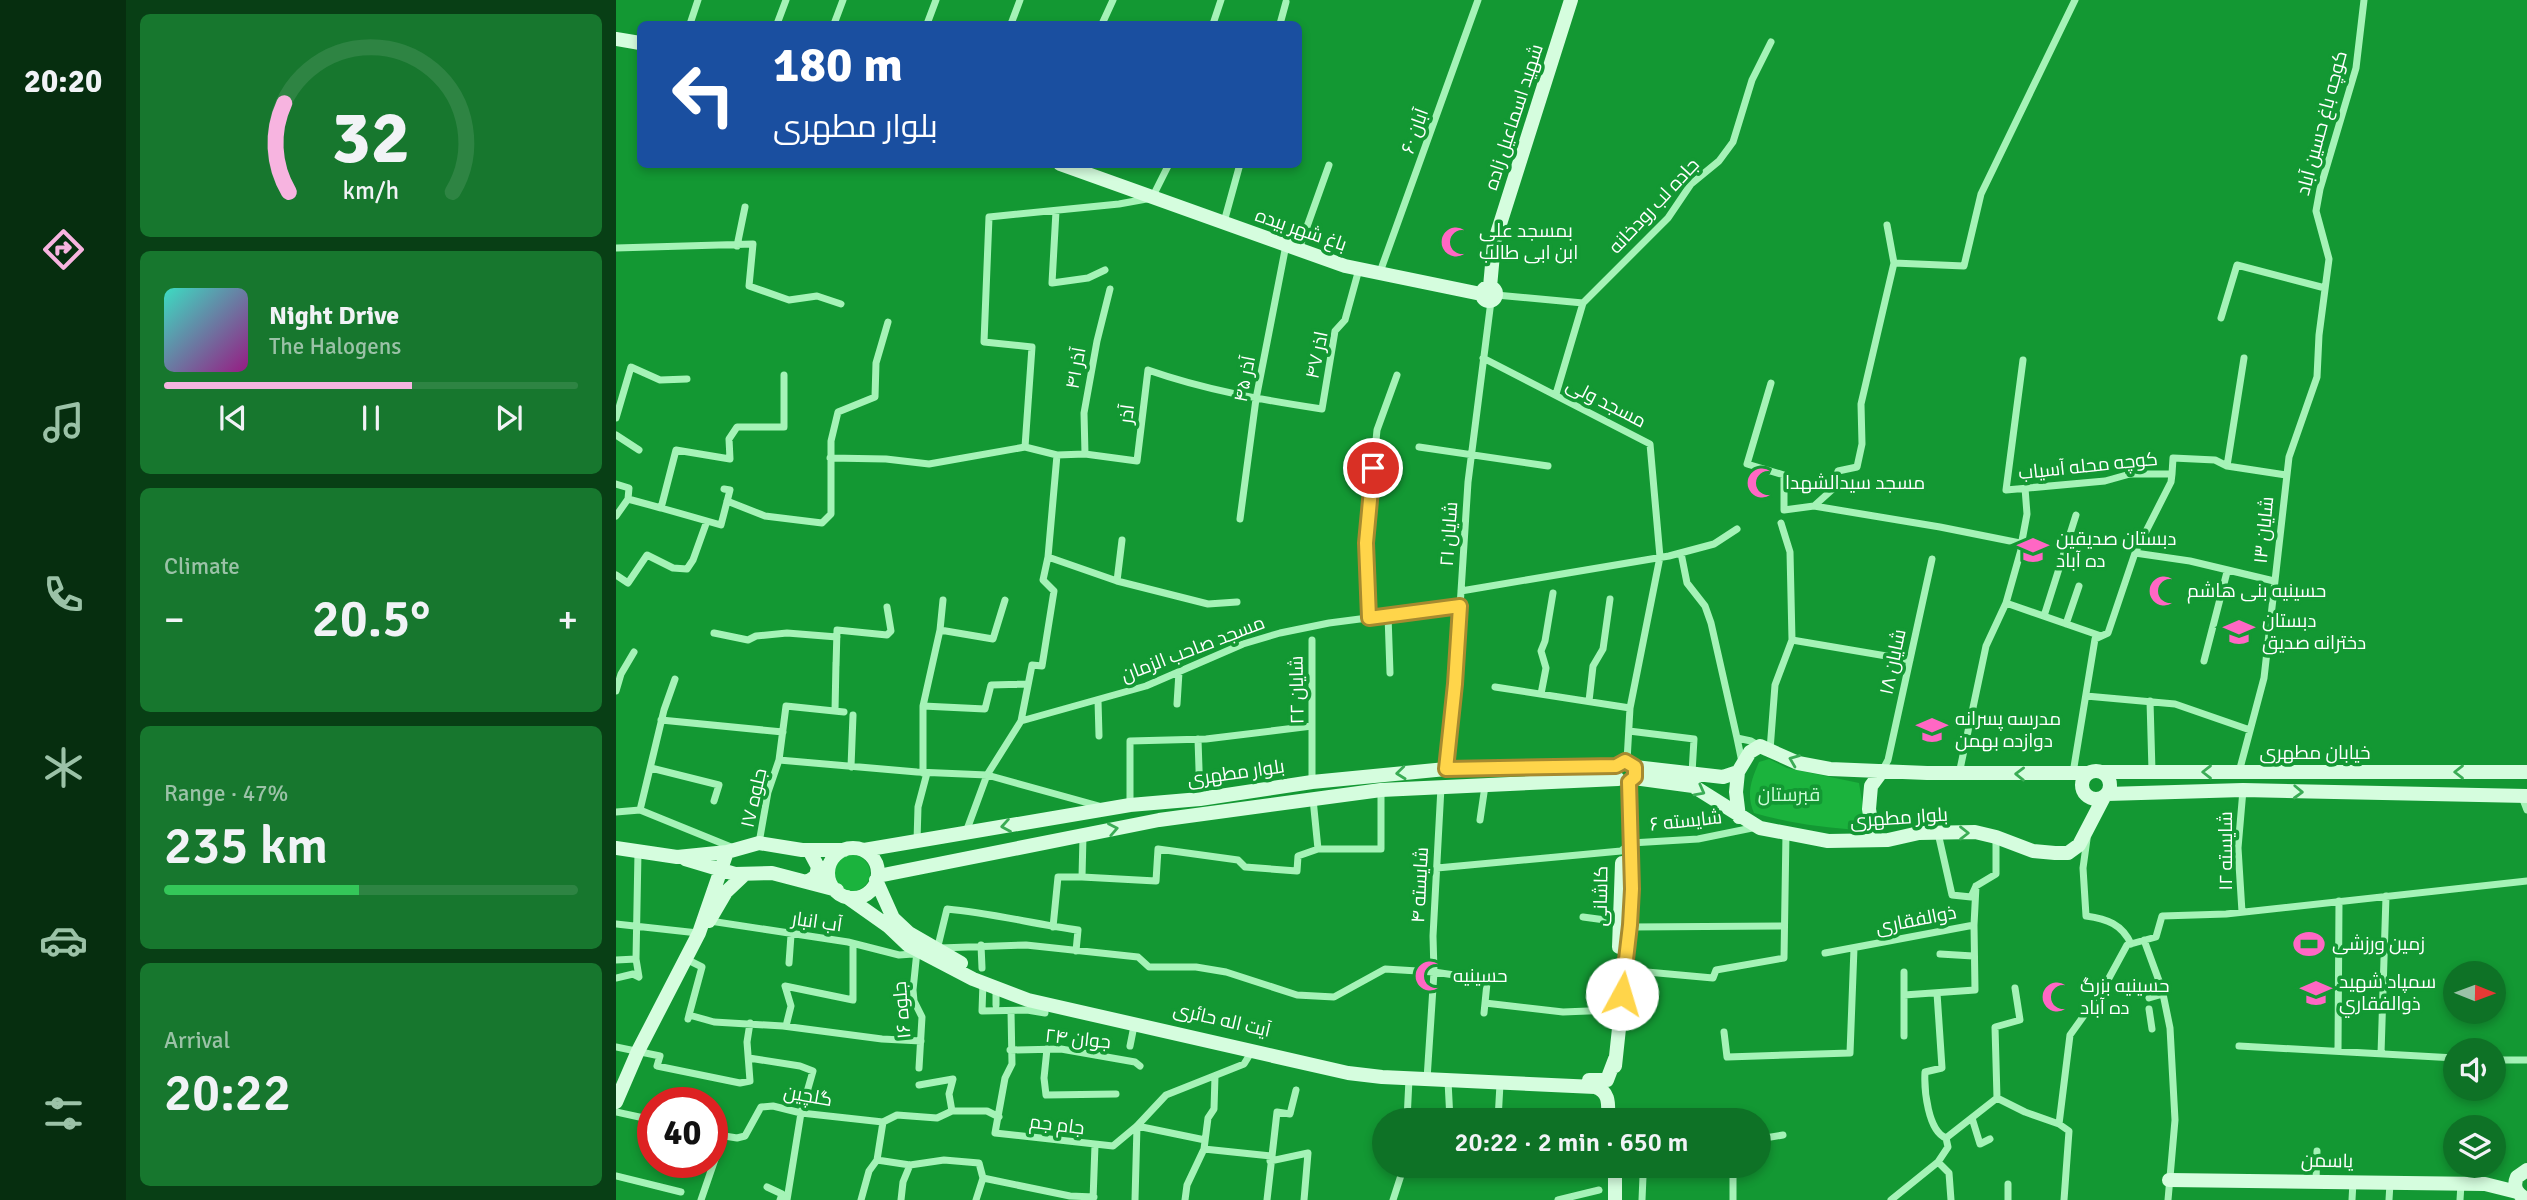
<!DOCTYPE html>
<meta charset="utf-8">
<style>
:root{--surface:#0e7226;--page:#17772e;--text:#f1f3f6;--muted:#9bc2a7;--line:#2e8443;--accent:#f7b4e0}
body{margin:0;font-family:Signika,Cairo,sans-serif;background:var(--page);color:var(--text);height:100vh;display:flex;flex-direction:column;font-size:26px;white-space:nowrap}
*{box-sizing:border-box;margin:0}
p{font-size:23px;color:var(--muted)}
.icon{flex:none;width:38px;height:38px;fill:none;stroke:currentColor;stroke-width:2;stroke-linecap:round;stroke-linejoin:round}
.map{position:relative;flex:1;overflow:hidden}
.drawer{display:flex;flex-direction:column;gap:14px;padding:14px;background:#083f15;width:490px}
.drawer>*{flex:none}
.guide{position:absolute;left:21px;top:21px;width:665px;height:147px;border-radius:10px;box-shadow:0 4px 10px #0003;background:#1a4fa0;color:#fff;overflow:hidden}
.needle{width:46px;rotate:91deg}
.fabs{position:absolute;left:1827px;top:961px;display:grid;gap:14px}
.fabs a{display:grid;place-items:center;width:63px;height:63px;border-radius:50%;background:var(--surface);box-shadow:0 4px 10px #0003;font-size:35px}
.speed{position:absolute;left:21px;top:1087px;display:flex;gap:14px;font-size:35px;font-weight:700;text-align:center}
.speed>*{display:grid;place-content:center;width:91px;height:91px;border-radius:50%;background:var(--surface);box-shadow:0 4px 10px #0003;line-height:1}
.speed .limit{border:10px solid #d22;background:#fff;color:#111}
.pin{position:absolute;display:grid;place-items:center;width:60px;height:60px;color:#fff;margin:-30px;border:4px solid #fff;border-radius:50%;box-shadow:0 2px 7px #0007}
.me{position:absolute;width:77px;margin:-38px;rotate:6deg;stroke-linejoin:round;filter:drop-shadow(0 0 5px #0008)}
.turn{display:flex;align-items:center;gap:24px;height:147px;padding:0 21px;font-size:32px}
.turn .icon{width:91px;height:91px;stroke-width:2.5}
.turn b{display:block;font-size:49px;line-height:60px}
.big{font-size:52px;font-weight:600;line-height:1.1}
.drawer .card{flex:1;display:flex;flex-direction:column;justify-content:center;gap:10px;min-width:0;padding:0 24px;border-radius:10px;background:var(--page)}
.drawer .dial{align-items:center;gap:0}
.dial svg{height:182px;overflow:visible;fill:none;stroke:var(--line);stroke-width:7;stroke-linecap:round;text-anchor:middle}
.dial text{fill:var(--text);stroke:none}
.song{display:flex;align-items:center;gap:21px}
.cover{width:84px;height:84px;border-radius:10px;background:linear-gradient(135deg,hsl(170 70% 55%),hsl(310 70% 35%))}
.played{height:7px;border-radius:4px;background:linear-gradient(90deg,var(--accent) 60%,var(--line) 60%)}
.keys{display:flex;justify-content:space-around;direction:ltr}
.heat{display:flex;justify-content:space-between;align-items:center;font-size:38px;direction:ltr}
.charge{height:10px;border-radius:5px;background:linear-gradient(90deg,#34c759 47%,var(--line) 0)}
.trip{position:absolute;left:756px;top:1108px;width:399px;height:70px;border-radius:35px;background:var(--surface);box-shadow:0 4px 10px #0003;font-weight:600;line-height:70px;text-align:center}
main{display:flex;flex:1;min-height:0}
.tab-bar{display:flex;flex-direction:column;width:126px;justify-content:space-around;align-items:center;background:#062e0f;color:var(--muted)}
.tab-bar .icon{width:49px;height:49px}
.tab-bar .active{color:var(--accent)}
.tab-bar b{font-size:32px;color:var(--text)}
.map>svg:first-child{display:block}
.green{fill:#1bb33d}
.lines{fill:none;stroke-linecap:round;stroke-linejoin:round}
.street{stroke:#a5f3b7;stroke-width:7}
.secondary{stroke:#d5fdde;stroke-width:14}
.oneway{stroke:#3aac55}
.route-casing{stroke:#a68a30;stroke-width:18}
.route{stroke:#ffd54a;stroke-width:12}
.labels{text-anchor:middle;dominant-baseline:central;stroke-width:7;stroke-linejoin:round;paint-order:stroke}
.street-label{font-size:19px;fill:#fff;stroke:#139833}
.poi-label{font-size:19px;fill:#fff;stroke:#139833;text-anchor:start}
.park-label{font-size:19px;fill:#cdfdd8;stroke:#139833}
</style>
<main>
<nav class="tab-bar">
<b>20:20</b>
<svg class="icon active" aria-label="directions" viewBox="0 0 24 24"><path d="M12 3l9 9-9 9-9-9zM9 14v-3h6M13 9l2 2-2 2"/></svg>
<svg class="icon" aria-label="music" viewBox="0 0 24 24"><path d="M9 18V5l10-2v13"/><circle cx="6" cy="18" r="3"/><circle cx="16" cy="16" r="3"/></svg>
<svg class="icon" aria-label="phone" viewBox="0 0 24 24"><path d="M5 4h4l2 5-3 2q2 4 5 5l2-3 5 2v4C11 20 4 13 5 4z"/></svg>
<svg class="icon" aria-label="climate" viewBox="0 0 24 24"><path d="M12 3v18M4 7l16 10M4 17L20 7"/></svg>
<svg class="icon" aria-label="car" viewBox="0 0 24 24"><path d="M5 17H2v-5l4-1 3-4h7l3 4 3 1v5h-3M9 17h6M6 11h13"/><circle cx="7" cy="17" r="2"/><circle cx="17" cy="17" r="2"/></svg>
<svg class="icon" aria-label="filters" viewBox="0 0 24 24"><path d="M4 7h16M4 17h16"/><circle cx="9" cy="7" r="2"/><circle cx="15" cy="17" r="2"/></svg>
</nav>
<section class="drawer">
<div class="card dial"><svg viewBox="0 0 100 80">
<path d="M14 69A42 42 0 1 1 86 69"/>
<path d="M14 69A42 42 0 0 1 12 30" stroke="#f7b4e0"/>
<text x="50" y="56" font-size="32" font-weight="700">32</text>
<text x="50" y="72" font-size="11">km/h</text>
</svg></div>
<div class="card">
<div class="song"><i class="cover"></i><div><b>Night Drive</b><p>The Halogens</p></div></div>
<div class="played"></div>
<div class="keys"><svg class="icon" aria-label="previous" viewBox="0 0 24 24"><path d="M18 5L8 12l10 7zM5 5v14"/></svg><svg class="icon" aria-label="pause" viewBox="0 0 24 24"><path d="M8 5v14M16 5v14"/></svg><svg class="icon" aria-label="next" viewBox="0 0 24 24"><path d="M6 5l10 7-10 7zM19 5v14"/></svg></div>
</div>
<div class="card"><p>Climate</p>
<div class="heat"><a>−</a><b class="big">20.5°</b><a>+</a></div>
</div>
<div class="card"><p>Range · 47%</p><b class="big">235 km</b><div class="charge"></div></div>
<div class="card"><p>Arrival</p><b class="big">20:22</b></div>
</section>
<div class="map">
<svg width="1911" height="1200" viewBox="0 0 1911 1200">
<rect width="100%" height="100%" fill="#139833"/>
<path class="green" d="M1153,759L1171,768L1243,783L1249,819L1243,830C1207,828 1173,823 1138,813C1130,794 1135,781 1143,762Z
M218 873a18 18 0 1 1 36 0a18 18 0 1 1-36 0Z"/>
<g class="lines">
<path class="street" d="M74,24L82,0
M161,24L170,0
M218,24L227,0
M311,24L320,0
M395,24L404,0
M486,24L497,0
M597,24L605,0
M664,24L670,2
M440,211L436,283L472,278L489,270
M608,222L624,164
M121,246L129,207
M0,248L137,244L133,286L173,300L201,296L225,304
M683,249L713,165
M1278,263L1348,266L1365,194L1459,0
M764,272L862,0
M880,295L967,303L1052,218L1075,184L1103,161L1117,142L1136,80L1155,42
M1605,318L1621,265L1709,288
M867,358L1034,444L1044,557L1014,708L1011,761
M1407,360L1390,490L1489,481L1514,474H1556L1557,458L1599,460L1611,466L1670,475
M1155,383L1131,464L1168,475V510L1198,506L1324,527L1404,543L1405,550L1390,603L1370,646L1343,774
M940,394L967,303
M0,418L15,367L44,380L71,379
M0,435L23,450
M409,447L441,455L469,454L521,461L532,370C589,390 647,400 706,409L719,331L729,320L743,269
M803,447L932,466
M469,454L468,413L481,341L494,289
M441,455L432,557L501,581L506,540
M214,458L270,459L313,464L409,447L416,347L368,342L373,217L503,204L536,198L553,164
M1611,466L1628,358
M0,484L13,488L12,499L45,508L60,450L114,459L113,439L121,427H168V375
M111,501L149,516L206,523L215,514V441L222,412L259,397L260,363L272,322
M1198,506L1218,488L1222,471L1241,467L1246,444L1245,404L1278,263L1271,225
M45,508L105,525L114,490L108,489
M0,516L12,499
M624,519L640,399L670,245
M1405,546L1411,514L1409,488
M1065,553L1071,583L1089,606L1095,623L1121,738
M1519,553L1574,561L1658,581
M0,575L12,583L31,555L57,568L71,569L77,560L91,521
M501,581L592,604L621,602
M845,591L1053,556L1098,544L1121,529
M1390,603L1485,636
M772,615L774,673
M1428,616L1460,515
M753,618L750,543L761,430L781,375
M1450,624L1463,586
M324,630L377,639L389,600
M98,633L132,640L140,636L171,633L221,637
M1176,640L1294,660
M1588,661L1611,572
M220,666L221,630L271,635L275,631L271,607
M879,687L1014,708
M0,691L5,674L18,652
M925,694L930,668L925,651L929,641L937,593
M1470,696L1559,704L1634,730
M482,700L483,736
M973,701L977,666L987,649L994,599
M1534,701L1536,771
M561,704L563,672
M307,706L369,709L375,685L412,684
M219,711L220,662
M45,720L167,732
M405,721L530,686L627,644L664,633L713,623L844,606
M1013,731L1078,739L1076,773
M582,739L584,799
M1154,750L1159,685L1176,640L1174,552L1165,523
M163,760L301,772L371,775L483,806
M1126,762L1121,738L1135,741L1143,746
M235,767L237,715
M35,768L103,785L98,801
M830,769L839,685L852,482L875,301
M1266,771L1272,760L1316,559
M1623,772L1648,678L1673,457L1701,377L1703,335L1713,259L1700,211L1704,189L1740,68L1748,0
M307,773V706L324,630L327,600
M1457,773L1479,639L1492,633L1519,553L1555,482L1556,474
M696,781V640
M1906,797L1911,810
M697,799L702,849
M514,805V741L590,739L696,726
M24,810L48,710L59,679
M0,812L24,810L120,849
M864,820L869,786
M350,832L371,775L405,721L416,665L426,666L438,591L427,580L432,557
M1322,833L1336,895L1355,897L1360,886L1380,874V837
M1471,839L1467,868L1470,916C1491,919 1506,924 1515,944
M301,841L302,807L311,773
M143,843L152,792L163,760L170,706L228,712
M821,868L1005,851L1015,843L1082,839L1141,827
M466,877L540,881L542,849L622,860L629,867L681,871L682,856L702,849H765V790
M1626,912L1622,848L1627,790
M967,917L1004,922
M94,921L232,942L283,955L297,954L300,950
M0,924L82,933
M437,927L442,877H466L467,836
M1014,927L1168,926
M1528,940L1546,989L1554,1028L1559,1120L1552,1200
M365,945L366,968
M324,948L410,945L522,957L533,967H580L610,972L681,995L718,997L769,969L818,972L852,977L871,983L868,1013
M321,950L331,909C375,913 418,924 462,930L460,951
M301,951L297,990L298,1001L306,1017L303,1068
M1209,953L1358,925L1360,886
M1324,954L1357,956
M70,959L86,967L73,1015
M0,960L20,959
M173,963L175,935
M1009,970L1097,978L1100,970L1168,958L1170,833
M1288,972V1036
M0,978L17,974L23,977L20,959L22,852
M367,982L366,1011L411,1010L429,1013
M380,989V1005
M1321,993L1326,1068L1309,1072C1308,1090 1312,1131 1330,1138
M1288,995L1359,990L1358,925
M1533,998L1547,994
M869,1003L947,1012L997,1010
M1533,1009L1536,1029
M395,1011L396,1064L389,1078L379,1133L497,1146L521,1126L550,1095L628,1064L636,1051
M72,1019L73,1015L98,1022L167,1026L266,1039L305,1041
M170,1026L175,1006L169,986L237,1000V944
M1108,1032L1111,1057L1234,1053L1238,948
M514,1046L518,1026
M1623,1046L1839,1058
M0,1047L44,1056L41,1066L124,1083L134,1081L131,1042L134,1023
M431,1049L428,1078L430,1095L500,1094
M394,1050L445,1049L519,1062L524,1066
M1722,1051L1723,901
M1765,1054L1770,896
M133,1058L184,1066L197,1071L185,1113L171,1200
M1878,1060H1911
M599,1076L598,1109L592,1118L588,1149L655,1156
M811,1079L818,972L817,936L825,787
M832,1081L834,1120
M303,1085L337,1079L333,1094L336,1111H371L383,1117
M1381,1098L1409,1112L1443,1124L1453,1131L1448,1200
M0,1112L37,1120
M1356,1118L1364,1144L1374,1139
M791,1120L793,1079
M882,1120L884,1084
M1443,1124L1454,1035L1487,989L1511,945L1540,937L1546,916L1610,914L1911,881
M96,1134L121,1138L129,1136L145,1107L157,1106L185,1113L267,1122
M1143,1139L1167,1135
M261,1160L294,1165L328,1160L363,1163L367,1178L360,1200
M654,1161L692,1153L688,1200
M1322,1162L1333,1173L1335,1200
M837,1166L838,1171
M1117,1166V1200
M0,1176L65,1192
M367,1178L454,1196L478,1197
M1700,1180L1701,1151
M151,1187L166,1194L164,1200
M85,1200L107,1136
M245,1200L253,1171L261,1160L267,1122L281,1115L321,1118L336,1111
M285,1200L287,1182L294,1165
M477,1200L479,1145
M519,1200L521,1126L589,1140
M569,1200L571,1185L588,1149
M651,1200L661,1112L674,1114L680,1090
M777,1200L788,1166
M942,1200L983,1190
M1026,1200L1027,1176
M1275,1200L1322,1162L1332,1147L1330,1138L1381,1098L1379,1027L1404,1020L1399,988
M1392,1200V1184
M1736,1200L1737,1182
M1773,1200L1774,1183
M1844,1200L1845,1184"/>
<path class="secondary" d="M0,39L24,43
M444,164L729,266L865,294
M866 294a7 7 0 1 1 14 0a7 7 0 1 1-14 0Z
M874,287L878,243L955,0
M1019,767L1107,777L1122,772L1134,752L1144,746L1182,763L1214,769L1311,773H1472
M1466 785a14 14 0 1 1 28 0a14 14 0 1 1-28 0Z
M1122,772L1120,792L1123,817
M1487,772H1911
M1018,778L1077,786L1144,828L1212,841L1272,840L1303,833L1359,832L1380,837L1417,851L1439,853H1452L1463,845L1488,797
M1491,794L1627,790L1911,796
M1258,840L1253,809L1255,786L1266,771
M0,848L61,857L111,852L143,843L186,850H228
M212 873a25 25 0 1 1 50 0a25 25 0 1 1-50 0Z
M248,850L514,805L584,799L696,782L830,769L1000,766
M69,859L119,874L156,873L221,890
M262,876L543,820L765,790L1002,779
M260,880L277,918L293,933L345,963
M191,882L200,876L202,867L193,850
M231,897L272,926L292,945L357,979L412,1000L732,1073L766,1077L979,1087C995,1092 992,1106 992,1120
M93,921L110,892L128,875
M1003,947L1006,863
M999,1066L1014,925L1013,782
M973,1080H991L999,1059
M0,1102L22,1051L83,933L111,852
M999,1166V1200
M1911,1170L1901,1177C1896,1188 1902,1195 1911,1199
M1553,1180L1869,1184L1901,1192"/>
</g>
<defs><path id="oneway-chevron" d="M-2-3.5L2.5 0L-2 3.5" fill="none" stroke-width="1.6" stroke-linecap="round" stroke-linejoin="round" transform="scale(1.75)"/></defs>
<g class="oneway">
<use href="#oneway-chevron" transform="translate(1178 760) rotate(-158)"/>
<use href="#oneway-chevron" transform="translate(1591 772) rotate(-180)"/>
<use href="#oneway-chevron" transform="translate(1843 772) rotate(180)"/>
<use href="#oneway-chevron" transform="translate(785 773) rotate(174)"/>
<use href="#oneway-chevron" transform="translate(1404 774) rotate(-179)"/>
<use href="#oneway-chevron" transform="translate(1084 791) rotate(28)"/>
<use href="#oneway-chevron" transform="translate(1682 792) rotate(2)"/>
<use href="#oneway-chevron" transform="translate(390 826) rotate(170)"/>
<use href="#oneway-chevron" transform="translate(497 829) rotate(-11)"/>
<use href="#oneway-chevron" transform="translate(1348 833)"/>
</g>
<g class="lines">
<g class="route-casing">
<path id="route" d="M757,468L750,543L753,618L844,606L839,684L830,769L1000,766L1009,761L1019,767V777L1013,782L1016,889L1014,925L1006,994"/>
</g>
<use href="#route" class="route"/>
</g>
<defs>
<g id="mosque-bare" transform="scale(2.415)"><path d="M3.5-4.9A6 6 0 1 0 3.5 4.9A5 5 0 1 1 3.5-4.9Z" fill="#ff67c4" stroke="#139833" stroke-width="2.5" paint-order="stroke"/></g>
<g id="school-bare" transform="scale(2.415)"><path d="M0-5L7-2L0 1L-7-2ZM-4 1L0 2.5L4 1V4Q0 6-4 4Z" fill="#ff67c4" stroke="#139833" stroke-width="2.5" paint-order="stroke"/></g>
<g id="stadium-bare" transform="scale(2.415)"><path d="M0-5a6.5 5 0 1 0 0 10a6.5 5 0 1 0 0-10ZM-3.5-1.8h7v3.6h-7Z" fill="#ff67c4" stroke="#139833" stroke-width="2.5" paint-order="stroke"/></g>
</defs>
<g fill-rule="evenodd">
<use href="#mosque-bare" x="840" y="242"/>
<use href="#mosque-bare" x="1146" y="483"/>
<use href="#school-bare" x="1417" y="550"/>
<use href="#mosque-bare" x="1548" y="591"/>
<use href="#school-bare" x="1623" y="632"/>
<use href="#school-bare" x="1316" y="730"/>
<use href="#stadium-bare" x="1693" y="944"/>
<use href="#mosque-bare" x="814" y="976"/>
<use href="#school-bare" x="1700" y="993"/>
<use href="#mosque-bare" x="1441" y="997"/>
</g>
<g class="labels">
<g class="street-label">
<text transform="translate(898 117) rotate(-72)">شهید اسماعیل زاده</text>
<text transform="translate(1706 123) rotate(-75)">کوچه باغ حسین آباد</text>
<text transform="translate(799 131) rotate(-70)">آبان ۶۰</text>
<text transform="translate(1038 206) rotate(-47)">جاده لب رودخانه</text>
<text transform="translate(685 230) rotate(19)">باغ شهر بیده</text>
<text transform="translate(701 355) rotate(-78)">اذر ۴۷</text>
<text transform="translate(460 368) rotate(-80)">آذر ۴۱</text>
<text transform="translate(629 379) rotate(-79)">آذر ۴۵</text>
<text transform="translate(990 403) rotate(27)">مسجد ولی</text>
<text transform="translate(511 414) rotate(-83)">آذر</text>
<text transform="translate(1472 466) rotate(-6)">کوچه محله آسیاب</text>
<text transform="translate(1648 530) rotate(-84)">شایان ۱۳</text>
<text transform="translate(833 534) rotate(-86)">شایان ۲۱</text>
<text transform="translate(577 649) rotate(-21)">مسجد صاحب الزمان</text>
<text transform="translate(1277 662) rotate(-78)">شایان ۱۸</text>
<text transform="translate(681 690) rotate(-91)">شایان ۲۲</text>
<text x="1699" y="753">خیابان مطهری</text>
<text transform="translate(620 773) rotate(-8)">بلوار مطهری</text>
<text transform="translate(138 798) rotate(-77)">جلوه ۱۷</text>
<text transform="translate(1283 818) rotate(-4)">بلوار مطهری</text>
<text transform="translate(1070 821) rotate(-6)">شایسته ۶</text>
<text transform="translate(1610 851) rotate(-90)">شایسته ۱۲</text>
<text transform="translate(804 885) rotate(-87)">شایسته ۴</text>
<text transform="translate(985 896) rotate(-89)">کاشانی</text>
<text transform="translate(1300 920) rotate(-11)">ذوالفقاری</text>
<text transform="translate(201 922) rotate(8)">آب انبار</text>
<text transform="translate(286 1010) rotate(-95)">جلوه ۱۶</text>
<text transform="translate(606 1020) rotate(13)">آیت اله حائری</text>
<text transform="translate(462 1039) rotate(6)">جوان ۲۴</text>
<text transform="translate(192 1096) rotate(10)">گلچین</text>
<text transform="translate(441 1125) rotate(7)">جام جم</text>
<text transform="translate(1711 1161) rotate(1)">یاسمن</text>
</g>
<g class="poi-label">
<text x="863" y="231">بمسجد علی<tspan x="863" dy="22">ابن ابی طالب</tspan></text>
<text x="1169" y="483">مسجد سیدالشهدا</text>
<text x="1440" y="539">دبستان صدیقین<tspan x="1440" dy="22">ده آباد</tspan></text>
<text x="1571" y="591">حسینیه بنی هاشم</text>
<text x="1646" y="621">دبستان<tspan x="1646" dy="22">دخترانه صدیق</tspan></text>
<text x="1339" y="719">مدرسه پسرانه<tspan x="1339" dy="22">دوازده بهمن</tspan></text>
<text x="1716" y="944">زمین ورزشی</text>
<text x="837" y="976">حسینیه</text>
<text x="1723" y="982">سمپاد شهيد<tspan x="1723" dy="22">ذوالفقاري</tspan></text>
<text x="1464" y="986">حسینیه بزرگ<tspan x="1464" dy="22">ده آباد</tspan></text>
</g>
<g class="park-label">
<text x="1173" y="795">قبرستان</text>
</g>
</g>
</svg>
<div class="fabs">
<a><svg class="needle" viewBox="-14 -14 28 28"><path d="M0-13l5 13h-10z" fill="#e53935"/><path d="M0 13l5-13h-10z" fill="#9bc2a7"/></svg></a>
<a><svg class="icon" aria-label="sound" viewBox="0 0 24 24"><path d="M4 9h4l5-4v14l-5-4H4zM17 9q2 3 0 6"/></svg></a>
<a><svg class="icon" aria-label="layers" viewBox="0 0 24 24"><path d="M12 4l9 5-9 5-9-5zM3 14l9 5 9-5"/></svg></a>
</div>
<div class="speed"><div class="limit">40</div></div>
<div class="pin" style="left:757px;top:468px;background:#d93025"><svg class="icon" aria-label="arrive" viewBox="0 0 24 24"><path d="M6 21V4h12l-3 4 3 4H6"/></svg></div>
<svg class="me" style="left:1006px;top:994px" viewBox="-20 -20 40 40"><circle r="19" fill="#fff"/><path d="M0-13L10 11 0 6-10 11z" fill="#ffd54a"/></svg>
<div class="trip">20:22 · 2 min · 650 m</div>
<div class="guide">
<div class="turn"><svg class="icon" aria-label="left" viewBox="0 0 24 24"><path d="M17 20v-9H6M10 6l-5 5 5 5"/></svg><div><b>180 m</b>بلوار مطهری</div></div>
</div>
</div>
</main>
